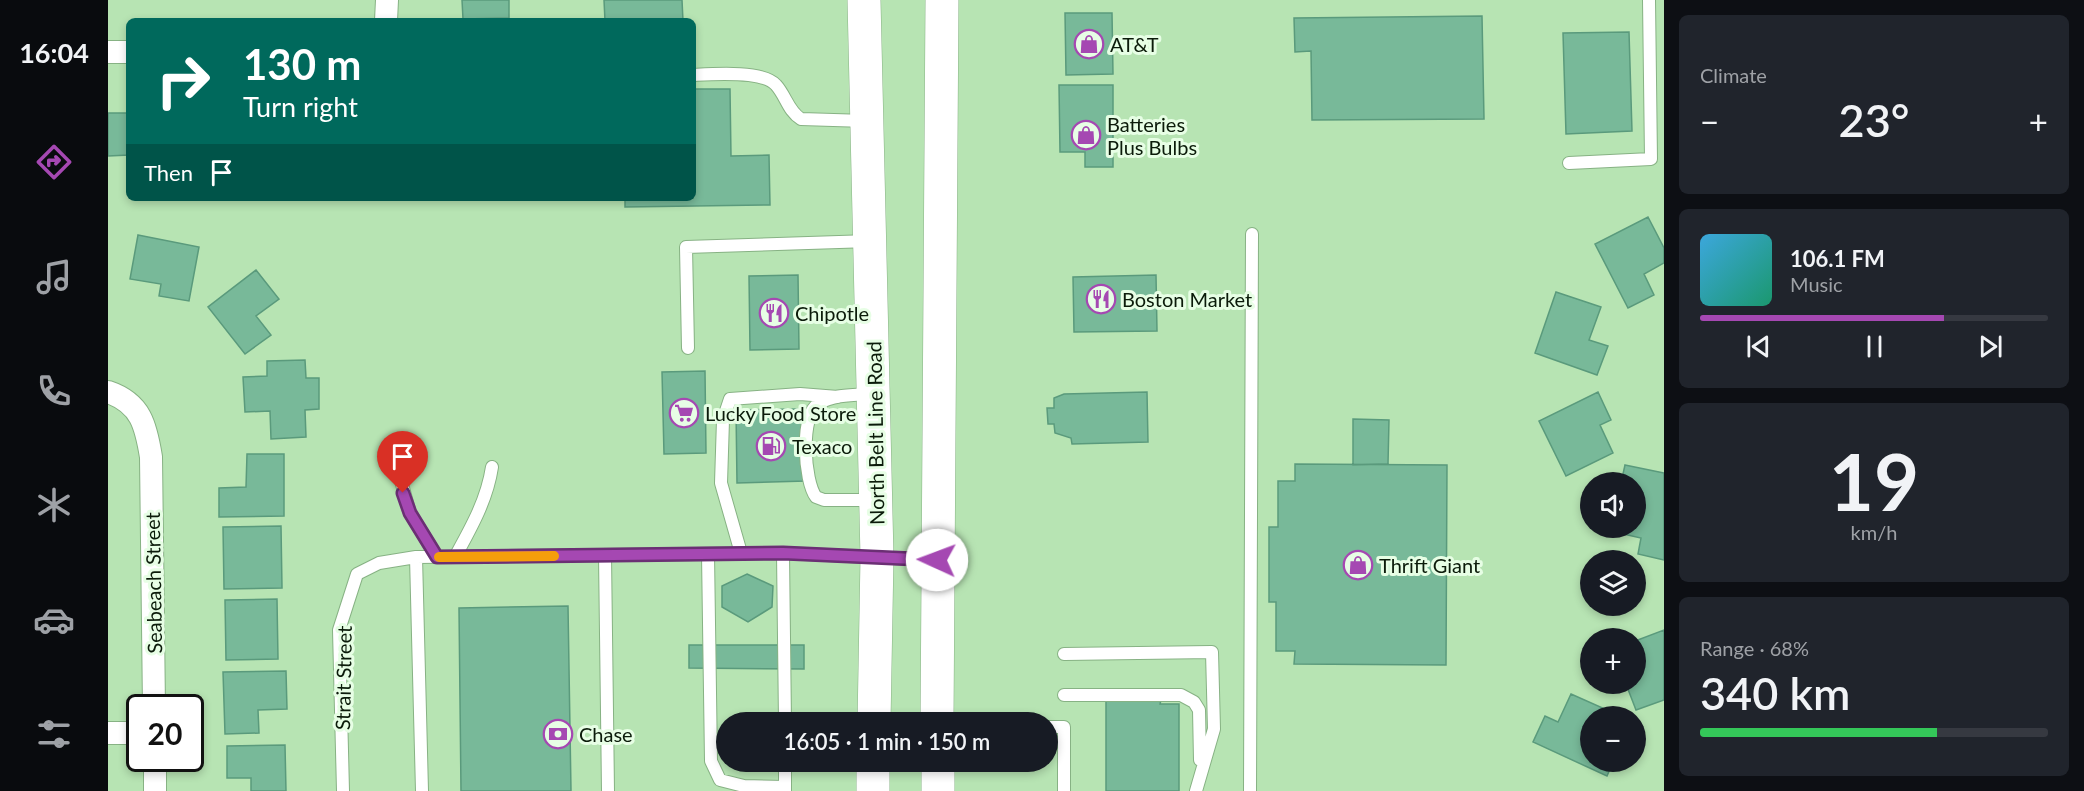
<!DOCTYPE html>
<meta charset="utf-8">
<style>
:root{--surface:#171b24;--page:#20242c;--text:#f1f3f6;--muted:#9ea1a6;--line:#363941;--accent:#a548b2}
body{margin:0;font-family:Lato,sans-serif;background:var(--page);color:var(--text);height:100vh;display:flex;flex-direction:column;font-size:22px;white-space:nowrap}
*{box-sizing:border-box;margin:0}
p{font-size:20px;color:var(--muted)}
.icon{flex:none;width:33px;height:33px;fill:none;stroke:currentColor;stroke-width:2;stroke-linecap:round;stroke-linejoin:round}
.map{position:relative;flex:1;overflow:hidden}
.details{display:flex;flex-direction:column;gap:15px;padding:15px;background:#0d0f14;width:420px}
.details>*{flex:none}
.top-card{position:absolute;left:18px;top:18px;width:570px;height:183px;border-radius:9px;box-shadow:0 3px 9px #0003;background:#00695c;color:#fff;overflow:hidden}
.tools{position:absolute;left:1472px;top:472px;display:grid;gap:12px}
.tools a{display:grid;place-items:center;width:66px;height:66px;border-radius:50%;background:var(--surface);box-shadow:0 3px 9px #0003;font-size:30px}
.speed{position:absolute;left:18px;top:694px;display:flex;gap:12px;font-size:30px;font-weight:700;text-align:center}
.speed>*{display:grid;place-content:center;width:78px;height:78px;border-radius:50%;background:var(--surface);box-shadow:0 3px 9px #0003;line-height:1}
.speed .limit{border:3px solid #111;border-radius:9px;background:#fff;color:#111}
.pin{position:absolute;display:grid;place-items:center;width:51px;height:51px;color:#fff;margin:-62px -26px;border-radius:50% 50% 50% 0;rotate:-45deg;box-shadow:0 0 6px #0007}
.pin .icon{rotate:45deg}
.me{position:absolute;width:66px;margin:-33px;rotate:272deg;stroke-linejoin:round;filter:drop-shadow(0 0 4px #0008)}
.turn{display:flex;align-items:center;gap:21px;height:126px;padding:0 18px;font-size:27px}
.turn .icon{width:78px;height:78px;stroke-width:2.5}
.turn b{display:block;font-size:42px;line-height:51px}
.then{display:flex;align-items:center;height:57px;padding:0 18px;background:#0003;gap:12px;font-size:22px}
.big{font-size:45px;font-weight:600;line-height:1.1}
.details .widget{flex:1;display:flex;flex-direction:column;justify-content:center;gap:9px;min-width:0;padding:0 21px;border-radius:9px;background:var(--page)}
.details .dial{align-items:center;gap:0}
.dial b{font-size:78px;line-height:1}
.song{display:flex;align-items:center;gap:18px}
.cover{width:72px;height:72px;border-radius:9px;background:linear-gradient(135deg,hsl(200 70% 55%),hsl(160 70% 35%))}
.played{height:6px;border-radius:3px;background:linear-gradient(90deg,var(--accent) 70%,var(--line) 70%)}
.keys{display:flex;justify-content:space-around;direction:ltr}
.heat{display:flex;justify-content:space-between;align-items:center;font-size:33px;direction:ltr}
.charge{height:9px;border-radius:4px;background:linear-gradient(90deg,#34c759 68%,var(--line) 0)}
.trip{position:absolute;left:608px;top:712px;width:342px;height:60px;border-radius:30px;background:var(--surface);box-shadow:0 3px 9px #0003;font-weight:600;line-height:60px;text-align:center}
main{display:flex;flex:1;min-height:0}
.tabs{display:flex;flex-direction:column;width:108px;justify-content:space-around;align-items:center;background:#090b0e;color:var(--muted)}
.tabs .icon{width:42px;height:42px}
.tabs .on{color:var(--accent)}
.tabs b{font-size:27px;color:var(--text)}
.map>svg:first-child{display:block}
.building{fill:#78b999;stroke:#5a9a7c;stroke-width:1.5}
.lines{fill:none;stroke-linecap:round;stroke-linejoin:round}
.service-casing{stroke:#87b284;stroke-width:14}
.minor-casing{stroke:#87b284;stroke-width:24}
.primary-casing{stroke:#87b284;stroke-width:34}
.service{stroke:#fff;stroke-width:12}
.minor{stroke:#fff;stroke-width:22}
.primary{stroke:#fff;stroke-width:33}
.route-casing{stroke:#6b2f74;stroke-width:15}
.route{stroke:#a548b2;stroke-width:10}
.slow{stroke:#f59e0b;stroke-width:10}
.labels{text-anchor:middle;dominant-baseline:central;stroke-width:6;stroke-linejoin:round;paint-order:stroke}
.poi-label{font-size:20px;fill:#0b1b0a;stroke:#e7fee5;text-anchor:start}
.street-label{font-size:20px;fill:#0b1b0a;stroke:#e7fee5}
</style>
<main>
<nav class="tabs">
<b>16:04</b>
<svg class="icon on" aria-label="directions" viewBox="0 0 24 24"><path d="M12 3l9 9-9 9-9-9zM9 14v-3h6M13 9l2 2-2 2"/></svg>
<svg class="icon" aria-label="music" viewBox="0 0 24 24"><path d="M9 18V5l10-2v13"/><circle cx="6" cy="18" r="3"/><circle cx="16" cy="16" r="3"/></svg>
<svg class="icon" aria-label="phone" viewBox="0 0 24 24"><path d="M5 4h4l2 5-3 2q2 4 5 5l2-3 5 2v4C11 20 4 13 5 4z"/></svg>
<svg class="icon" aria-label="climate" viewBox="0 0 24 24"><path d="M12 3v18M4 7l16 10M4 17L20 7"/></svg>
<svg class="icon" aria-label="car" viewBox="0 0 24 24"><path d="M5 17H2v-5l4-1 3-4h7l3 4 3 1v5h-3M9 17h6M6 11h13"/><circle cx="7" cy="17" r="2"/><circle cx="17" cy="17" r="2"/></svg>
<svg class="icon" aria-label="filters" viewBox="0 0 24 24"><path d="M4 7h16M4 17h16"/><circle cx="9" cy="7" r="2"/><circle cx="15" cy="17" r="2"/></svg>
</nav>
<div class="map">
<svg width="1556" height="791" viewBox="0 0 1556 791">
<rect width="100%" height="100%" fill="#b7e4b3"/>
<path class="building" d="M354,0H401V18L355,19Z
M496,0H574L575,21H497Z
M957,13H1004L1005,74L958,75Z
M1374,16L1376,119L1204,120L1203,51L1187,52L1186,18Z
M1521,32L1524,131L1458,134L1455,33Z
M951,85H1005V167H977V152H952Z
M585,89H622L623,156L661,155L662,205L517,207V198H585Z
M0,113H21V155L0,156Z
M1540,217L1556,248V263L1536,274L1546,295L1520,308L1487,244Z
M30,235L91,247L81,301L51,296L53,284L22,279Z
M148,270L171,299L148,316L163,335L137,354L100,307Z
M690,275L691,349L642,350L641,276Z
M1048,275L1049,331L966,332L965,277Z
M1448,292L1493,307L1481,340L1500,346L1489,375L1427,353Z
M197,360L198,378H211V409L197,410L198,437L163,439L162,411L137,412L135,377L159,376V361Z
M597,371L598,453L556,454L554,372Z
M1039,392L1040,442L964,444L963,438L947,433L946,424H940L939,408H946V398L956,394Z
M1490,392L1503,420L1492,425L1505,453L1458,476L1431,421Z
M697,409L698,481L629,483L628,410Z
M1245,419L1281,420L1280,464L1245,465Z
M139,454H176V516L111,517V488L138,487Z
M1187,464L1339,465L1338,665L1186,664L1187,651H1168V602H1161V527H1170V481H1187Z
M1517,465L1556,473V560L1530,554L1533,538L1502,531L1503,528H1527V483H1513Z
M173,526L174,588L116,589L115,527Z
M639,574L665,586L664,607L640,622L614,607V586Z
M169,599L170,659L118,660L117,600Z
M460,606L463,791H353L351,608Z
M1556,630V700L1528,710L1518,684H1527V641Z
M581,645H696V669L581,668Z
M178,671L179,709L150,710L151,733L117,734L115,672Z
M1463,694L1506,713L1504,717H1482V762H1505L1499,776L1425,742L1437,716L1450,722Z
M998,699L1053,700L1052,704H1071V791H998Z
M177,745L178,791H143V778H119V746Z"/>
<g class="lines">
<g class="service-casing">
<path id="service" d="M585,75C604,74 655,70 668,85C678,96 680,111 693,119L758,121
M1461,163L1543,159L1541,0
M580,348L578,247L762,241
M765,394C748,395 725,394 710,404C692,416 696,481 708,497L716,500H767
M290,470L302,513L329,557
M633,553L613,483L615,420L622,399L692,394L730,397
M675,553L677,723
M600,554L603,761L612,780L636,786L677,787
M497,555L500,791
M308,557L314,791
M347,557C363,528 379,500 384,467
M956,654L1104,652L1106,729L1088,791
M956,695H1073L1086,702L1091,710L1092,760
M939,727H956V791
M235,791L231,630L249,574L271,563L308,557L675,553L829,560
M677,791V762
M1142,791L1144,234"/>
</g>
<g class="minor-casing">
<path id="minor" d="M278,21L279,0
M0,52H21
M0,392C33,403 38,426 43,457L46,708
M0,733H32
M47,759V791"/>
</g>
<g class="primary-casing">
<path id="primary" d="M756,0L769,557L766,723
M829,723L834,0
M830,762V791
M765,791V762"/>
</g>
<use href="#service" class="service"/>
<use href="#minor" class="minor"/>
<use href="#primary" class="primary"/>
</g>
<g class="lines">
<g class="route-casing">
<path id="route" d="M295,493L302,513L329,557L675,553L829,560"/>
</g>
<use href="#route" class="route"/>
<path class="slow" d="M331,557L446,556"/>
</g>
<defs>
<g id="shop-ring" transform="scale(1.5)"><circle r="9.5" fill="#e7fee5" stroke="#a548b2" stroke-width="1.5"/><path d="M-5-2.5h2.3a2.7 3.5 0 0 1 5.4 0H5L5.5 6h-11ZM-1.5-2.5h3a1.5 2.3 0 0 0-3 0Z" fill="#a548b2"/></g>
<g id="restaurant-ring" transform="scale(1.5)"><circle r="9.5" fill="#e7fee5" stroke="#a548b2" stroke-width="1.5"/><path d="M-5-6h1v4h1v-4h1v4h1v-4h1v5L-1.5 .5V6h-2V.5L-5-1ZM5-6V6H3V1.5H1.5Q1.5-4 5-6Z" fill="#a548b2"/></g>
<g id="supermarket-ring" transform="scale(1.5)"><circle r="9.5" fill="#e7fee5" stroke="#a548b2" stroke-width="1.5"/><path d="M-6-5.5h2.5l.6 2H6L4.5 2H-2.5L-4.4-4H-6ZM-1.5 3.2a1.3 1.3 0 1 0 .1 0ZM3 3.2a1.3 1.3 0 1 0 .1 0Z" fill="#a548b2"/></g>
<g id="fuel-ring" transform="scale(1.5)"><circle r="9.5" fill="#e7fee5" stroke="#a548b2" stroke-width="1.5"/><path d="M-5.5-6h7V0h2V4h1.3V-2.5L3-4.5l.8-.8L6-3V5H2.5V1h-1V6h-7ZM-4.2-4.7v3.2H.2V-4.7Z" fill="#a548b2"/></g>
<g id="bank-ring" transform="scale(1.5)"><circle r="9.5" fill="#e7fee5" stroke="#a548b2" stroke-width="1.5"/><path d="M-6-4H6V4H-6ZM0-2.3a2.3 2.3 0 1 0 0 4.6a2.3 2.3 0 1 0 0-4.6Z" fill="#a548b2"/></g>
</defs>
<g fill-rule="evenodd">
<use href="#shop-ring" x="981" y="44"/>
<use href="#shop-ring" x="978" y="135"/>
<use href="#restaurant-ring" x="993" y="299"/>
<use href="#restaurant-ring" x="666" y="313"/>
<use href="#supermarket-ring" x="576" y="413"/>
<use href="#fuel-ring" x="663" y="446"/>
<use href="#shop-ring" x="1250" y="565"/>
<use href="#bank-ring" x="450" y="734"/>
</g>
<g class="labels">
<g class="poi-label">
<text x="1002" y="44">AT&amp;T</text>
<text x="999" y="124">Batteries<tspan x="999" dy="23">Plus Bulbs</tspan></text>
<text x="1014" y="299">Boston Market</text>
<text x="687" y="313">Chipotle</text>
<text x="597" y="413">Lucky Food Store</text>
<text x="684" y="446">Texaco</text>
<text x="1271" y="565">Thrift Giant</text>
<text x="471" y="734">Chase</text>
</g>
<g class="street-label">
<text transform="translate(767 433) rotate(-91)">North Belt Line Road</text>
<text transform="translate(45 583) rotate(-91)">Seabeach Street</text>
<text transform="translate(235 678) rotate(-89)">Strait Street</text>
</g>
</g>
</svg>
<div class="tools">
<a><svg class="icon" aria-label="sound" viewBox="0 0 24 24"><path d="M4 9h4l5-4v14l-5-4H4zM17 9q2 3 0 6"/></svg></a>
<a><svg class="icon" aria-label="layers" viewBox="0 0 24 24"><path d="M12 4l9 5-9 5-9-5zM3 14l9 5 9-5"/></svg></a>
<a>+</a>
<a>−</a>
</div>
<div class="speed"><div class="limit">20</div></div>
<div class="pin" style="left:295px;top:493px;background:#d93025"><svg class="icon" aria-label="arrive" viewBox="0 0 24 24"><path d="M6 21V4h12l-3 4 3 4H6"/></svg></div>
<svg class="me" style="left:829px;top:560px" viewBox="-20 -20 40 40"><circle r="19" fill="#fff"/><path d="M0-13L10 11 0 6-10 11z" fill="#a548b2"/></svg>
<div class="trip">16:05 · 1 min · 150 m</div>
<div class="top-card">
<div class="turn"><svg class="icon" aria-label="right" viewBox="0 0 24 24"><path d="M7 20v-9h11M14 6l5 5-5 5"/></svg><div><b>130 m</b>Turn right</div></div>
<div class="then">Then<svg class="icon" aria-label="arrive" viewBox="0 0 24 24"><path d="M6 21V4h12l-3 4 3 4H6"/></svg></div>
</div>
</div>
<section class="details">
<div class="widget"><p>Climate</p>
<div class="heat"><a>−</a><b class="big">23°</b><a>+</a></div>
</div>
<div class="widget">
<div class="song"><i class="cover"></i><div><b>106.1 FM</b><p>Music</p></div></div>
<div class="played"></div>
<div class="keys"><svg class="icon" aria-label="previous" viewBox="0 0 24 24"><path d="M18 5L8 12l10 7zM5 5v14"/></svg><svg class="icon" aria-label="pause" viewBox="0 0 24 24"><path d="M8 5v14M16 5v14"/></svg><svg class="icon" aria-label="next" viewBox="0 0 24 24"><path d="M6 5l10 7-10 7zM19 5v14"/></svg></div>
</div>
<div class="widget dial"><b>19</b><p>km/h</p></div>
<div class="widget"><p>Range · 68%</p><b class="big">340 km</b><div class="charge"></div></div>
</section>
</main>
